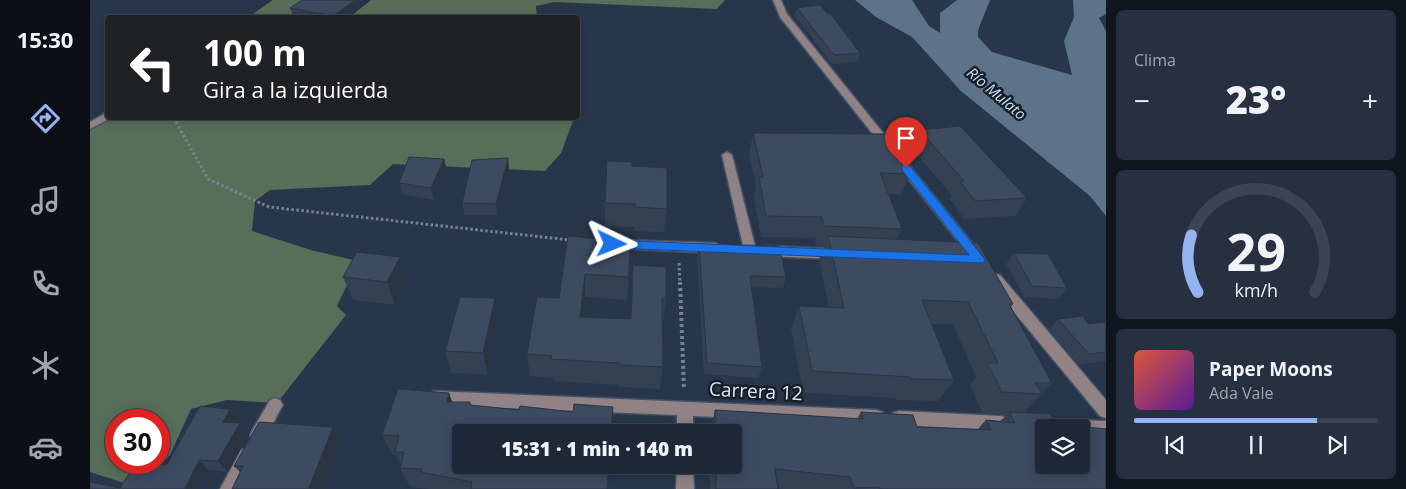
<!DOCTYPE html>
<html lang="es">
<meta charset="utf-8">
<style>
:root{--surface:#1e2838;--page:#263040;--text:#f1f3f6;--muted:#a1a6ae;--line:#3c4453;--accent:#95b2f1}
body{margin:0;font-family:"Open Sans",sans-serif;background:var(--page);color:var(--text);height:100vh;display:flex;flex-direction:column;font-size:19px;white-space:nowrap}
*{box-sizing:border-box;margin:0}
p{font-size:16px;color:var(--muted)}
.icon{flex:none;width:28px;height:28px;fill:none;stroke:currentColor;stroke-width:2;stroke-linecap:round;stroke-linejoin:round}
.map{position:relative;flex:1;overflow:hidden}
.side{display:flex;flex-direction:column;gap:10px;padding:10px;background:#10161f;width:300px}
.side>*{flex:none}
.banner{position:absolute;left:15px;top:15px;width:475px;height:105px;border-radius:5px;box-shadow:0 2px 12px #0003,0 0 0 1px var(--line);background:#202124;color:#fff;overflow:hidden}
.buttons{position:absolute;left:945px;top:419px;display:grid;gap:10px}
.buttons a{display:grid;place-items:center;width:55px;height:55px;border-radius:5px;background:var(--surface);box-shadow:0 2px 12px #0003,0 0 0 1px var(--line);font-size:25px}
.speed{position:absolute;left:15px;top:409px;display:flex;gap:10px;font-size:25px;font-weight:700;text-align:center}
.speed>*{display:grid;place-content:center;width:65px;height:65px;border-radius:50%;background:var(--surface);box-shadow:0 2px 12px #0003,0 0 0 1px var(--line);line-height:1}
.speed .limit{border:8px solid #d22;background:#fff;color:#111}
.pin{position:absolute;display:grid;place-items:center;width:42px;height:42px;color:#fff;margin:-51px -21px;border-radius:50% 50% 50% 0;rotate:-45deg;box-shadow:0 0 5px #0007}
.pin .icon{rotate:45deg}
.me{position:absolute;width:55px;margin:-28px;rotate:92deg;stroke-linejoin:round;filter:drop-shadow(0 0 4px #0008)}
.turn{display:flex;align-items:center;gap:18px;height:105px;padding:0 15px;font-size:22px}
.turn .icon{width:65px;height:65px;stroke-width:2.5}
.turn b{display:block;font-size:35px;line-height:42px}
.big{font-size:38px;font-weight:800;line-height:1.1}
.side .tile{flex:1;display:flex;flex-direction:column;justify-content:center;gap:8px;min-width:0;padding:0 18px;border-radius:8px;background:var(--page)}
.side .dial{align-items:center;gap:0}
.dial svg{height:130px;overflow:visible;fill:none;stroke:var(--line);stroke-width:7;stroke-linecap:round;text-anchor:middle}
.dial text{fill:var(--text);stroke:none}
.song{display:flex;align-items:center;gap:15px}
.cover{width:60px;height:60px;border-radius:8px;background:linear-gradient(135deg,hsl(10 70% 55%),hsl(270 70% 35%))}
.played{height:5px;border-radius:2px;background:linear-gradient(90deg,var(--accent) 75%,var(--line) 75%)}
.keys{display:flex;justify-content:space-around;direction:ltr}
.heat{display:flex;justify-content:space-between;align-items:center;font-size:28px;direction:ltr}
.trip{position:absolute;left:362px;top:424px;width:290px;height:50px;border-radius:5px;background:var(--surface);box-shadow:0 2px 12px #0003,0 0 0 1px var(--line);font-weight:800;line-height:50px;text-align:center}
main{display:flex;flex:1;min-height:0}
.tab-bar{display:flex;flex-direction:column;width:90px;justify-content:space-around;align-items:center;background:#0c1016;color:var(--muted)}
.tab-bar .icon{width:35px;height:35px}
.tab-bar .active{color:var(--accent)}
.tab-bar b{font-size:22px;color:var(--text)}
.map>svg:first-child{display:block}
.forest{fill:#576e59;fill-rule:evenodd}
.water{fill:#5d7389}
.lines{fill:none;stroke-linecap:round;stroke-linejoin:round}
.minor-casing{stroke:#455367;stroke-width:3}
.path-far2{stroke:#768294;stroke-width:2.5;stroke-dasharray:2 2;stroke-linecap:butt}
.path-far1{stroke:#768294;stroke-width:3;stroke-dasharray:2.5 2.5;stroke-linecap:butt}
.path{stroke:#768294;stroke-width:4;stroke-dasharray:3 3;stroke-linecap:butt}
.minor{fill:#918385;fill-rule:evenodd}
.wall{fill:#344053}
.shaded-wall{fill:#2a3443}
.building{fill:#3c4b60;stroke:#2a3443;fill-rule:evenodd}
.route{fill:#1a73e8;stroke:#114b97}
.labels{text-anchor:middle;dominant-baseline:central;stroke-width:5;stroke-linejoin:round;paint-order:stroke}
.far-water-label{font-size:15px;font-style:italic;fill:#c7e0f9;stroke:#171e27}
.near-street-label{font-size:19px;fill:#e0e9f7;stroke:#171e27}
</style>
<main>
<nav class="tab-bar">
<b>15:30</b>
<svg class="icon active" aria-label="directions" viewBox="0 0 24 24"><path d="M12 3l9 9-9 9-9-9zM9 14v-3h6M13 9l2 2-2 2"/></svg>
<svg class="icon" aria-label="music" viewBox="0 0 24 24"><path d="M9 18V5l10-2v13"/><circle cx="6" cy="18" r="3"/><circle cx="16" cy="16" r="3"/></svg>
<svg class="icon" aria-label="phone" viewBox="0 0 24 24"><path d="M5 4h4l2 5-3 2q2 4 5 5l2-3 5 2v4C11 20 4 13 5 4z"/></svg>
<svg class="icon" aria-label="climate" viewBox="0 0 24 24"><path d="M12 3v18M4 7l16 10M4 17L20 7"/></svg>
<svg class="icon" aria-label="car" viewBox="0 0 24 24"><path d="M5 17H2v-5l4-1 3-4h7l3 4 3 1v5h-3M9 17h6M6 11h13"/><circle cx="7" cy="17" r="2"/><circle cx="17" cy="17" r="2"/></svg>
</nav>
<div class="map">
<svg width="1016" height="489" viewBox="0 0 1016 489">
<rect width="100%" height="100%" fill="#28364b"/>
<path class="forest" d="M183,0H635L627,9L464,2L446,6L447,18H157Z
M17,110L18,118H484L471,153L455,171L303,164L280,185L180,190L165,201L162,231L221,250L263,260L265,268L247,306L256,315L187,403L137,400L101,409L80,455L47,487L0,472V121ZM26,420H69V462H26Z"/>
<path class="water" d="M765,0H822L839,26L850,33V13L867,0H900L888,30V37L902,52L982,75L974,41L984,17L983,0H1016V14L1009,18L1016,31V216L1000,196L871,91L822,37L786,17Z"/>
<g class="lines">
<g class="minor-casing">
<path id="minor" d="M683,0H691L697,14L890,253L892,256L890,259H882L690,17Z
M18,112V118H21L0,129V122Z
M637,152L642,155L666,250L664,253H656L654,250L632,155Z
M525,240L625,243L629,245L631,248L629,251L625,253L525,248L521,247L519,244L521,241Z
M675,246L747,249L751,251L753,254L751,257L747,259L675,256L671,254L669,251L671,248Z
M905,274L910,275L1016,400V418L1010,416L900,283L898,279L900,275Z
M344,391L786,410L792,412L794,417L792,422L786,424L603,416V432H587V415L344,405L339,403L336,398L339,393Z
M185,398L190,400L193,405L190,410L174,441L168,444L162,441L160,436L162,431L180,400Z
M809,411L911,416L917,418L919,423L917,428L911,430L809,425L803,423L801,418L803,413Z
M986,420L1016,421V435H991V428H978L980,422Z
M157,448L163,450L165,456L148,489H130L151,450Z
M587,465H603L604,489H586Z"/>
</g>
<path class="path-far2" d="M84,118L87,123"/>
<path class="path-far1" d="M86,122L118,179L179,207L480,240
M589,263L590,283"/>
<path class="path" d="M590,282L594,389"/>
<use href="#minor" class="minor"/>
</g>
<path class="wall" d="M281,0L258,18H204L200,8Z
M707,8L770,53L767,62L742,64L705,16Z
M830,130L937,198L925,216L874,219L860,199L862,196L822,148Z
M663,133L821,174L811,194H799L812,229L807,239L923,304L921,307L962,383L934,412L966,424L1016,489H693L688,488V489H620V465H644V432H620L625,410L767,419L771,412L827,427L887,430L896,420L910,421L917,415L893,414L880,385L886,377L863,324H841L864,380L848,401L806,400V398L713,393L701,329L709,306L739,308L729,259L734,247H726L725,238L671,237L664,198L666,188L659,154Z
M418,158L419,169L407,215H375L372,203Z
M354,159L357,170L344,200L312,194L309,183Z
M542,166L577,209L574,232L543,231L544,227L515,226V203Z
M478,236L540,265L537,300L495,297L493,317L540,319L543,265L576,298L573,321L572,320L573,367L570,389L528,387V385L463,381V378L440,376L437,354L469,298Z
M609,244L696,277L693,288L662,287L672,367L668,378L614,374L607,255Z
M924,253L977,288L968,299L934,297L916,264Z
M253,277L317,280L305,305L263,300Z
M968,319L998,324L1016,322V361L989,365L959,330Z
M409,321L398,375L361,373L355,351Z
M359,393L362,402H380L381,405L429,410L483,412L523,407L522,432H371L518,489H339L320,487L310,468L311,464L306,455H303L292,435Z
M140,409L149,420L147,423L159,434L138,472L119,470L110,489H0L30,488L77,464Z
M243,427L251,440L150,472L144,466Z"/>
<path class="shaded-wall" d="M265,0H281L258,18H243V16Z
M418,158L419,169L407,215L406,204Z
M354,159L357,170L344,200L341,188Z
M310,257L317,280L305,305L297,282Z
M495,274V297L491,339L490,317Z
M405,298L409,321L398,375L393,353Z
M359,393L366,414L357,402Z
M140,409L149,420L142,433L133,422Z
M150,423L159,434L138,472L128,461Z
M243,427L251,440L233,489H220L219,488Z
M109,460L119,470L110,489H95Z
M519,465L518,489H517Z"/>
<path class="building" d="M212,0H265L243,16L200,8Z
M730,5L738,14L740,13L770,53L744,55L707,8Z
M870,126L937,198L885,201L870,181H874L830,130Z
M663,133L800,134L821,174L790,173L812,229L734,226L732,217L676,216L669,177H673Z
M319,157L354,159L341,188L309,183Z
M418,158L406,204L372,203L382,160Z
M517,161L542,162V166L577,168V209L545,207V204L515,203Z
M478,236L541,242L538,277L495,274L490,317L541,319L543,265L576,267V298H572L573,367L529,365V363L461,359L462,356L437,354L447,297L469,298Z
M738,236L888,243L923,304H919L962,383H945L952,394L912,392L897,363H908L878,302L832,300L864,380L821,379L820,377L722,371L709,306L754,308Z
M609,244L689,246L696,277L660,276L672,367L617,363Z
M267,252L310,257L297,282L253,277Z
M924,253L958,254L977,288L942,286Z
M370,297L405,298L393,353L355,351Z
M993,316L998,324L1016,322V352L999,354L968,319Z
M308,389L359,393L357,402H380V405L429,410L430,406L483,412L484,404L523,407L521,432H371V465H519L517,489H381L382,482L331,472L332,469L310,468L314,452H305L309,436L292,435Z
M110,406L140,409L133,422L150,423L128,461L109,460L95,489H0V482L30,488L44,466L77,464Z
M625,410L773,419L771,412L823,415L827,427L901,430L896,420L925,423L919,412L960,414L966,424L1016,429V489H790V487L764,488L760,477L685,469L688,489H626V465H644V432H625ZM954,428H991V465H954Z
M169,422L243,427L219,488H225V489H142L153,466H144Z"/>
<path class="route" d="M812,165H819L893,257L895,260L893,263L522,248L516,244L522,240L879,255L812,170Z"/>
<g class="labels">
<g class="far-water-label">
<text transform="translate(907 93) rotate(40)">Río Mulato</text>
</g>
<g class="near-street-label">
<text transform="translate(666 391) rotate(3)">Carrera 12</text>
</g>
</g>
</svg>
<div class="buttons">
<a><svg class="icon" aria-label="layers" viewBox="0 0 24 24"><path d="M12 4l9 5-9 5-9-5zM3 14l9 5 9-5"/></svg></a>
</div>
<div class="speed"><div class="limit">30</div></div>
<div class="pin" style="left:816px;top:168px;background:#d93025"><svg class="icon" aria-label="arrive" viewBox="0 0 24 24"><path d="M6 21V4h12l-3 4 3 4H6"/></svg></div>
<svg class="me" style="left:522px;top:244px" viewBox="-20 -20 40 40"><path d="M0-17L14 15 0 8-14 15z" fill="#1a73e8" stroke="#fff" stroke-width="4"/></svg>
<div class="trip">15:31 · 1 min · 140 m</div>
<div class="banner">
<div class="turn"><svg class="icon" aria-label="left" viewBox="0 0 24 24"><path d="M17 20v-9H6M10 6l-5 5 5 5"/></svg><div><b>100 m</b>Gira a la izquierda</div></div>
</div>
</div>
<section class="side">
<div class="tile"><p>Clima</p>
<div class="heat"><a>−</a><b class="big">23°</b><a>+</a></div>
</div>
<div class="tile dial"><svg viewBox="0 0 100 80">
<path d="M14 69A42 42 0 1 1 86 69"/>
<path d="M14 69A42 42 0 0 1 10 34" stroke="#95b2f1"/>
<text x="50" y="56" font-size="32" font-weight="700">29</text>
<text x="50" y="72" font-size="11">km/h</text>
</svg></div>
<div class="tile">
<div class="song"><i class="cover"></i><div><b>Paper Moons</b><p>Ada Vale</p></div></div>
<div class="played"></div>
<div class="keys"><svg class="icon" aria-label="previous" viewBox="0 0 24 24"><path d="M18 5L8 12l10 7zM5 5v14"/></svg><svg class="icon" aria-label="pause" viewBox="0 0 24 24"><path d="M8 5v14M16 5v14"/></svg><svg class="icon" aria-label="next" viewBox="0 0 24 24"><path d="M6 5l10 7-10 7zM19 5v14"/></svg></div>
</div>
</section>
</main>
